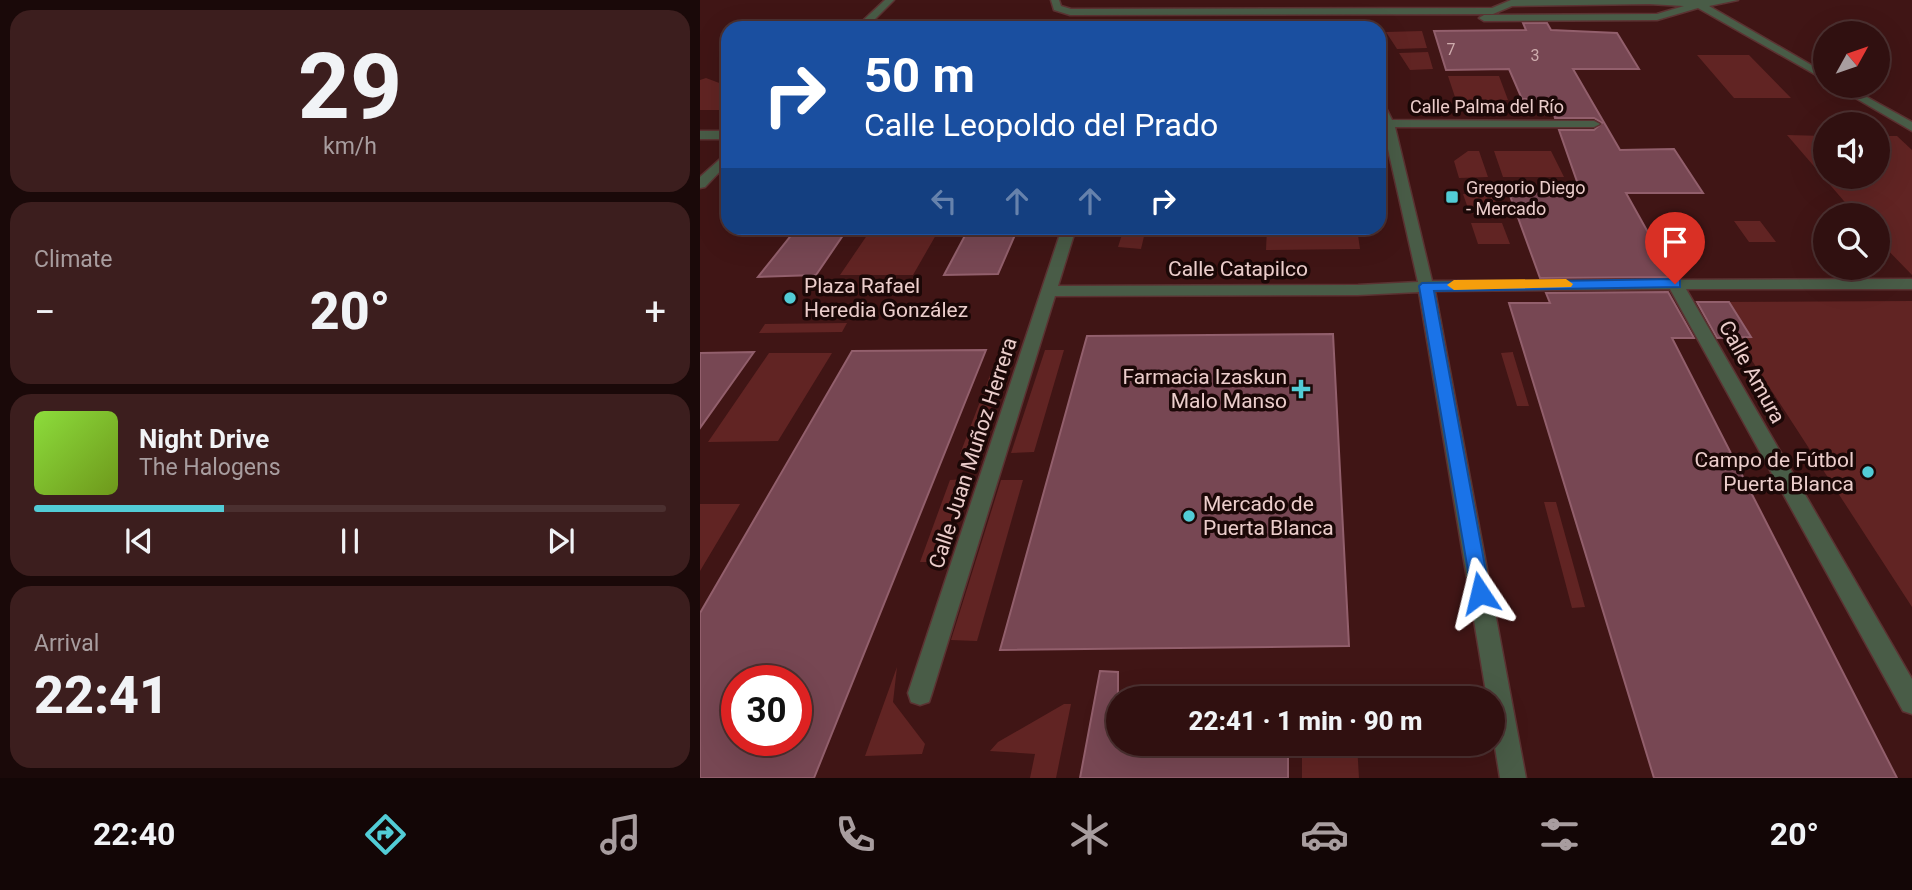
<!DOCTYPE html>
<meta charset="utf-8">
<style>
:root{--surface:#301010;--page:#3c1e1e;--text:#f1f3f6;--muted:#a89d9f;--line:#4b3030;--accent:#52ccd6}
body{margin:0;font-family:Roboto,sans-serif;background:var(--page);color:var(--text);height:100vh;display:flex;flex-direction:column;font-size:26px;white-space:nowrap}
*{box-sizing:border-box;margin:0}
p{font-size:23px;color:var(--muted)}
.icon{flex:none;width:38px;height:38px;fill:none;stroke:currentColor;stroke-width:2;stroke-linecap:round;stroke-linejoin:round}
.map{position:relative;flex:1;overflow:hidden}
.side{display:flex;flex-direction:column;gap:10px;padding:10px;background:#1a0909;width:700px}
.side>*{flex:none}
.banner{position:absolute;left:21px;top:21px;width:665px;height:214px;border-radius:21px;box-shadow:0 7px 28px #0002,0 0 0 2px var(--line);background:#1a4fa0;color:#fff;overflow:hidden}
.needle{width:46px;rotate:50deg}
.tools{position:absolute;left:1113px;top:21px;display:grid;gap:14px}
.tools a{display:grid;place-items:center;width:77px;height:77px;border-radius:50%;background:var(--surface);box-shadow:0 7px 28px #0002,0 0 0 2px var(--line);font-size:35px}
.speed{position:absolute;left:21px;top:665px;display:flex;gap:14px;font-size:35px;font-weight:700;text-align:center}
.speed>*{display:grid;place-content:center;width:91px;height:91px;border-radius:50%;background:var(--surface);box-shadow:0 7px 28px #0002,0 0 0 2px var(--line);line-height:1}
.speed .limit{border:10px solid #d22;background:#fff;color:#111}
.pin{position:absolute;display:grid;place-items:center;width:60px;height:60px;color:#fff;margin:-72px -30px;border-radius:50% 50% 50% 0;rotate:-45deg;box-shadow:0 0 7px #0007}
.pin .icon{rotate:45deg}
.me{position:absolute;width:77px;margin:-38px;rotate:350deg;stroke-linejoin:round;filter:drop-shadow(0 0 5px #0008)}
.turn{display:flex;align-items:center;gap:24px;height:147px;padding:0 28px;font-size:32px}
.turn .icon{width:91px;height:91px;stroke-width:2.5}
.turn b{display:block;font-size:49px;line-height:60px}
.lanes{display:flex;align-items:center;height:66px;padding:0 28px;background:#0003;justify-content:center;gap:35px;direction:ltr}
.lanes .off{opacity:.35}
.big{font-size:52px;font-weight:800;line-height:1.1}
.side .tile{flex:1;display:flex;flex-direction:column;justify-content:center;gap:10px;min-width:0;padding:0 24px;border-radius:21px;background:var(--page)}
.side .dial{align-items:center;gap:0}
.dial b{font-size:91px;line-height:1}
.song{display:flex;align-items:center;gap:21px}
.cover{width:84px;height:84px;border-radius:10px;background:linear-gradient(135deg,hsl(90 70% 55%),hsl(80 70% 35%))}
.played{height:7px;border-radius:4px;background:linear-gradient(90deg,var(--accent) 30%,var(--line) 30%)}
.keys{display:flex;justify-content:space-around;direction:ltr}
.heat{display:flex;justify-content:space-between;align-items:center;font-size:38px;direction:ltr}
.trip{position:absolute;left:406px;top:686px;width:399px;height:70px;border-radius:35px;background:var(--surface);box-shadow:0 7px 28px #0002,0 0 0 2px var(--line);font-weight:800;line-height:70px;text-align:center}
.tabs{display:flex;height:112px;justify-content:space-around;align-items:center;background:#130606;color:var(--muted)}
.tabs .icon{width:49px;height:49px}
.tabs .current{color:var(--accent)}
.tabs b{font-size:32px;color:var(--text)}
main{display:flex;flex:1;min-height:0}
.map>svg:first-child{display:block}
.green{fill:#612423}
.building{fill:#774753;stroke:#925f6c;stroke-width:2;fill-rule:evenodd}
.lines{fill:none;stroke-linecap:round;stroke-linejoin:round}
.minor-casing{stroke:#5b3232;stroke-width:3}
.minor{fill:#495c47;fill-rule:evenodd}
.route{fill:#1a73e8;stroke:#114b97;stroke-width:2}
.slow{fill:#f59e0b}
.poi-dot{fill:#52ccd6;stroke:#1b0807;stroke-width:2.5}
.labels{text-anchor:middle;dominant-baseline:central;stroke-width:7;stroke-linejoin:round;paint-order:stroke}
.far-number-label{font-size:16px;fill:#ceacad}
.far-street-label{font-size:18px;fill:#ebcdcb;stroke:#1b0807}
.far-poi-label{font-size:18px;fill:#ebcdcb;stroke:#1b0807;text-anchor:start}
.street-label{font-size:21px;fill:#ebcdcb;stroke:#1b0807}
.poi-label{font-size:21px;fill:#ebcdcb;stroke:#1b0807;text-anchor:start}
</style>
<main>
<section class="side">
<div class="tile dial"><b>29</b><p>km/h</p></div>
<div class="tile"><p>Climate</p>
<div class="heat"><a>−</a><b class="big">20°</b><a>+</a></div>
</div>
<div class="tile">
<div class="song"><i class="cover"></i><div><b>Night Drive</b><p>The Halogens</p></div></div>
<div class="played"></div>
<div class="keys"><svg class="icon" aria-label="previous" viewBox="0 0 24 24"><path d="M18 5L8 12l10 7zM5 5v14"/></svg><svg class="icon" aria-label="pause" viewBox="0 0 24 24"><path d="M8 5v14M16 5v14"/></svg><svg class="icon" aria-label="next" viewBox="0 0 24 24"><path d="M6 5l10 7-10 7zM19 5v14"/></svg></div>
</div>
<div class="tile"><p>Arrival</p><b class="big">22:41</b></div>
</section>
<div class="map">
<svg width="1212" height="778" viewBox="0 0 1212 778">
<rect width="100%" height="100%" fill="#401515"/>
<path class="green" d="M722,31L727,48L697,49L686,32Z
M728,52L733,69L710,70L699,53Z
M997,55H1049L1091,98H1034Z
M748,76H799L808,100H756Z
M6,78L22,84L28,81V110H0V80Z
M1087,135L1125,136V177H1178V136H1197L1212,150V275L1178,240V215H1156Z
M768,151H779L788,177L759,178L754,161Z
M794,151H851L864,177H803Z
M763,194H793L800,213L770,214Z
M1034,221H1060L1076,242H1049Z
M771,223H802L810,244H778Z
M172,228H240L213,275H140Z
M424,228H446L441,249L418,247Z
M567,228H657L660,249L566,250Z
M1212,301V607L1014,302Z
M147,323L142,332L59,333L65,324Z
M300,349L313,350L274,454H260Z
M345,350H364L334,452L311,453Z
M813,352V353L829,406H817L801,353Z
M69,353H132L78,441L8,442Z
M266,479L237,562H220L250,480Z
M301,480H323L277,641L251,640Z
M844,502H856L885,607L872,608Z
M0,504H40L0,571Z
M197,667L193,702L225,744L222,754L165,756Z
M364,704H371L356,778H330L335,754L290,751L298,742Z
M602,744H657L659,778H602Z"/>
<path class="building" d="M823,23H847L851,30L917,33L939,69H873L920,150L974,149L1003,193H926L973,277L840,278L809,193H881L859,130H894L902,123L894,118H855L849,99H822L809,69L746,70L734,31L826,30Z
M97,228H148L116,275L58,277Z
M269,228H318L298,274L244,275Z
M968,292L994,338H972L1197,778H954L809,303H850L846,293Z
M997,302H1029L1051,337L1017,338Z
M633,334L649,646L300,650L387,336Z
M286,350L114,778H0V613L152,351ZM37,681H96V740H37Z
M54,352L0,428V353Z
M400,671L418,672V744H588V778H380Z"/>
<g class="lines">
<g class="minor-casing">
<path id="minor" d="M185,0H194L166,28H155Z
M351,0H359L361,6L371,9L792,8L811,0H1038L1009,6L1125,73V80L998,8L957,20L784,21L779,18L784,15L957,14L984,6L949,4L812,6L793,14L370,15L354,10Z
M1135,86H1147L1212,122V131Z
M679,101L683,102L692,120L894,121L900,124L894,127H695L732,281L1212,279V289H986L1212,679V714L1203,711L970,289L735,291L826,778H800L793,735V698H787L719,292L658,295L355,296L232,693L229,702L220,705L211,702L208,693L362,228H376L358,286L658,285L718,282L683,127L679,126Z
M0,131H28V139H0Z
M28,152V163L5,187L0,188V177Z"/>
</g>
<use href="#minor" class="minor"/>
</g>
<path class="route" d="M975,279L980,280V287L734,291L790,593L787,600L780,603L773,600L719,286L722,283Z"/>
<path class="slow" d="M866,279L873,284L871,287L754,290L747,285L754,280Z"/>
<g class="poi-dot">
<rect x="745" y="190" width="14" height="14" rx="3.5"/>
<circle cx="90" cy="298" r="7"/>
<path d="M597.5 378.5h7v7h7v7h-7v7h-7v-7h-7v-7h7z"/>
<circle cx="1168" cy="472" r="7"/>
<circle cx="489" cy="516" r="7"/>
</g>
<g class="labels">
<g class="far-number-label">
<text x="751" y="49">7</text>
<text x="835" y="55">3</text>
</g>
<g class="far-street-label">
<text x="787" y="106">Calle Palma del Río</text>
</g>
<g class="far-poi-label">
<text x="766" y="187">Gregorio Diego<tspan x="766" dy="21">- Mercado</tspan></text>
</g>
<g class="street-label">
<text x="538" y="269">Calle Catapilco</text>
<text transform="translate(1052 372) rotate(61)">Calle Amura</text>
<text transform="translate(273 453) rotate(-72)">Calle Juan Muñoz Herrera</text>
</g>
<g class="poi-label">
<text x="104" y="286">Plaza Rafael<tspan x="104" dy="24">Heredia González</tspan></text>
<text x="587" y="377" text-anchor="end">Farmacia Izaskun<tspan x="587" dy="24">Malo Manso</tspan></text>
<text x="1154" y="460" text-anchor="end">Campo de Fútbol<tspan x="1154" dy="24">Puerta Blanca</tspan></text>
<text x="503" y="504">Mercado de<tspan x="503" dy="24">Puerta Blanca</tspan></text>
</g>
</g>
</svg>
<div class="tools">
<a><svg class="needle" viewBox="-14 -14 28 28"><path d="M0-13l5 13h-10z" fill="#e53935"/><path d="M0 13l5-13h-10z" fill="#a89d9f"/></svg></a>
<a><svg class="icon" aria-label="sound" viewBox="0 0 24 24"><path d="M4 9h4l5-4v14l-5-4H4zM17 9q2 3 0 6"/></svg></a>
<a><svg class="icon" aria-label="search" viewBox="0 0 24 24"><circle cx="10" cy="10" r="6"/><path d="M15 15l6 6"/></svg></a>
</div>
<div class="speed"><div class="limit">30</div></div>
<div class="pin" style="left:975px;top:284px;background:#d93025"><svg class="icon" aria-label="arrive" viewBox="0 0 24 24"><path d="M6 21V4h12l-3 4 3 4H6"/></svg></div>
<svg class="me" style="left:780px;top:593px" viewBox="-20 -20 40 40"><path d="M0-17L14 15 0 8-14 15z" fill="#1a73e8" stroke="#fff" stroke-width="4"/></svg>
<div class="trip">22:41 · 1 min · 90 m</div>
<div class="banner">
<div class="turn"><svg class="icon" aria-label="right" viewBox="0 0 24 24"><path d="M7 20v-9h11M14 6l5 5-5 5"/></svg><div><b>50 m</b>Calle Leopoldo del Prado</div></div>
<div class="lanes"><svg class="icon off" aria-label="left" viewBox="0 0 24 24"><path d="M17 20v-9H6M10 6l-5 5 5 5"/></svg><svg class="icon off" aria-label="ahead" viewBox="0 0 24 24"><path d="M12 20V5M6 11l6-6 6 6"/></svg><svg class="icon off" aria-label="ahead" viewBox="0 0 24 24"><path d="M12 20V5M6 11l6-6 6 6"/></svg><svg class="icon" aria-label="right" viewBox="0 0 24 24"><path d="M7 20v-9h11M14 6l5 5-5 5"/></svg></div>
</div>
</div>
</main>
<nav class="tabs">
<b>22:40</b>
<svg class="icon current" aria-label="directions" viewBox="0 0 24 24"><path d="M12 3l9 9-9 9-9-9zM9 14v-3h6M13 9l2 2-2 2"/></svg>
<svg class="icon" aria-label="music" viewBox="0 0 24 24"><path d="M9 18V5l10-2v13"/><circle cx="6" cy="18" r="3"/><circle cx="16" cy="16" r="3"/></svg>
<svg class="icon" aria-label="phone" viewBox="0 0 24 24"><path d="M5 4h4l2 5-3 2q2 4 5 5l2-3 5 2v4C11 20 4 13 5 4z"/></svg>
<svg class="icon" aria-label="climate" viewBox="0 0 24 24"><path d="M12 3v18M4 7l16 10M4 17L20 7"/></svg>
<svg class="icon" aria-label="car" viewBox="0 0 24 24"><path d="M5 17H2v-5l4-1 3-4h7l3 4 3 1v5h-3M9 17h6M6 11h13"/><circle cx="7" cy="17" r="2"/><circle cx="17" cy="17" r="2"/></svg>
<svg class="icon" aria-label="filters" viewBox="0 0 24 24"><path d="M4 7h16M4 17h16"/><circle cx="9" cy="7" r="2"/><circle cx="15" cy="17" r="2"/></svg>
<b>20°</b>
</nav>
